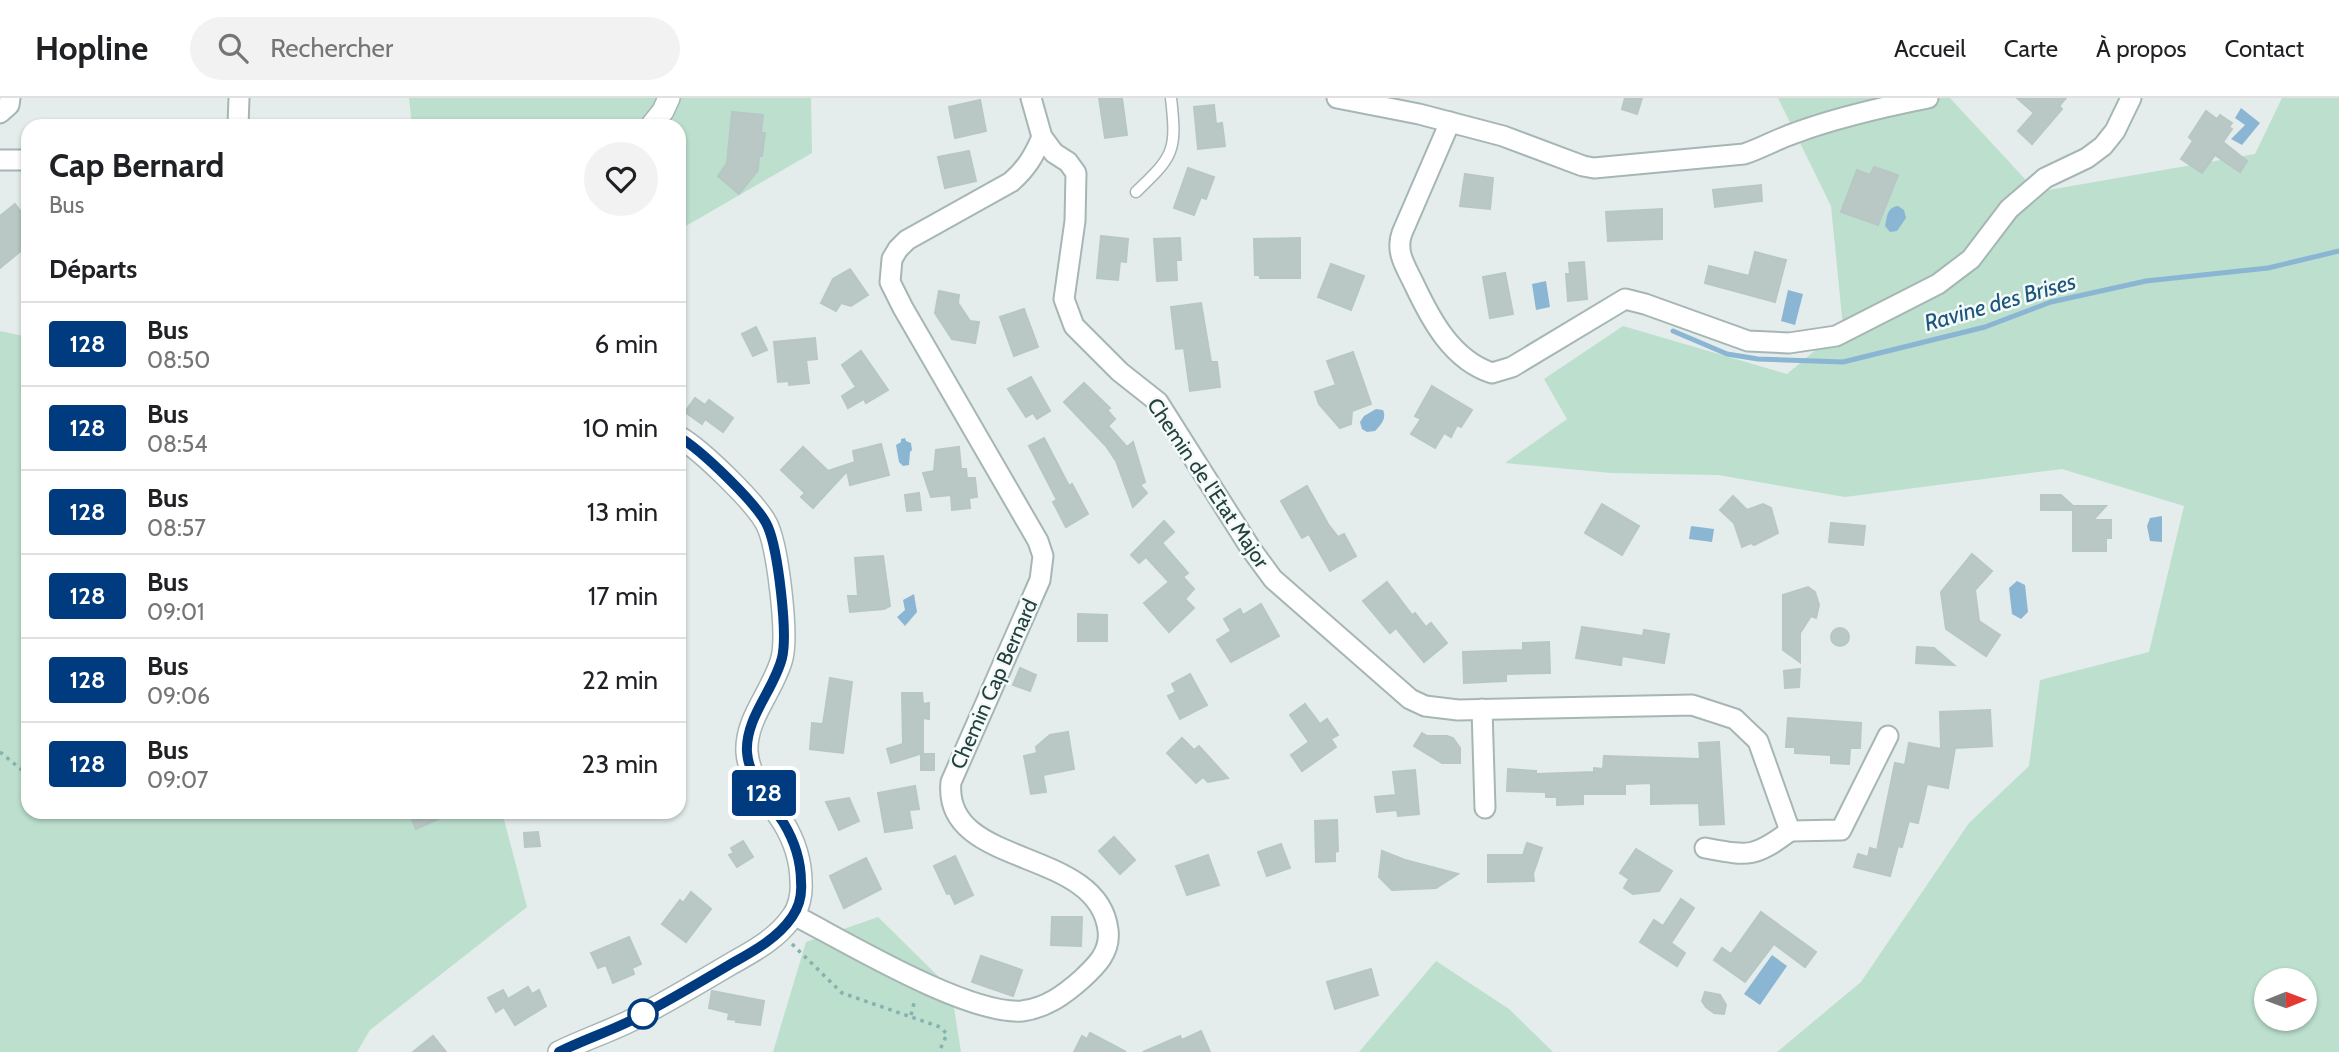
<!DOCTYPE html>
<html lang="fr">
<meta charset="utf-8">
<style>
:root{--surface:#fff;--page:#f2f2f2;--text:#202124;--muted:#757577;--line:#e0e0e0}
body{margin:0;font-family:Cabin,sans-serif;background:var(--page);color:var(--text);height:100vh;display:flex;flex-direction:column;font-size:26px;white-space:nowrap}
*{box-sizing:border-box;margin:0}
p{font-size:23px;color:var(--muted)}
.icon{flex:none;width:38px;height:38px;fill:none;stroke:currentColor;stroke-width:2;stroke-linecap:round;stroke-linejoin:round}
.map{position:relative;flex:1;overflow:hidden}
.panel{position:absolute;left:21px;top:21px;width:665px;height:700px;display:flex;flex-direction:column;background:var(--surface);border-radius:21px;box-shadow:0 2px 5px #0004}
.panel>*{flex:none}
.badge{padding:0 14px;border-radius:5px;font-size:24px;line-height:46px}
.needle{width:46px;rotate:89deg}
.buttons{position:absolute;left:2254px;top:870px;display:grid;gap:14px}
.buttons a{display:grid;place-items:center;width:63px;height:63px;border-radius:50%;background:var(--surface);box-shadow:0 2px 5px #0004;font-size:35px}
.map>.badge{position:absolute;translate:-50% -50%;box-shadow:0 0 0 4px #fff}
h2{padding:0 28px;font-size:26px;line-height:63px}
.round{display:grid;place-items:center;flex:none;width:74px;height:74px;border-radius:37px;background:var(--page)}
.headline{display:flex;align-items:center;justify-content:space-between;height:119px;padding:0 28px}
h1{font-size:33px;font-weight:700;line-height:52px}
ul{padding:0;list-style:none}
li{display:flex;align-items:center;gap:21px;height:84px;padding:0 28px;border-top:2px solid var(--line)}
li div{flex:1}
li b{display:block;font-size:26px}
li em{font-style:normal}
li .badge{min-width:77px;font-weight:700;text-align:center}
header{display:flex;align-items:center;gap:42px;box-sizing:border-box;height:98px;padding:0 35px;background:var(--surface);border-bottom:2px solid var(--line)}
header strong{font-size:33px}
nav{display:flex;gap:38px;margin-inline-start:auto;font-size:24px}
.search{width:490px;height:63px;background:var(--page);display:flex;align-items:center;gap:18px;box-sizing:border-box;padding:0 24px;border-radius:38px;color:var(--muted);font-size:26px}
.map>svg:first-child{display:block}
.green{fill:#bcdfce;fill-rule:evenodd}
.water{fill:#8bb6d3}
.lines{fill:none;stroke-linecap:round;stroke-linejoin:round}
.stream{stroke:#8bb6d3;stroke-width:5}
.building{fill:#b9c8c5;stroke:#b6c7c4;stroke-width:2}
.service-casing{stroke:#a6b6b5;stroke-width:13}
.minor-casing{stroke:#a6b6b5;stroke-width:23}
.tertiary-casing{stroke:#a6b6b5;stroke-width:24}
.path{stroke:#84b2af;stroke-width:3.5;stroke-dasharray:3.5 5;stroke-linecap:butt}
.service{stroke:#fff;stroke-width:10}
.minor{stroke:#fff;stroke-width:19}
.tertiary{stroke:#fff;stroke-width:21}
.line-casing{stroke:#fff;stroke-width:16}
.line{stroke:#003b80;stroke-width:10}
.stop-dot{fill:#fff;stroke:#003b80;stroke-width:3.5}
.labels{text-anchor:middle;stroke-width:5;stroke-linejoin:round;paint-order:stroke}
.street-label{font-size:21px;fill:#23403f;stroke:#f4faf8}
.water-label{font-size:23px;font-style:italic;fill:#1b547d;stroke:#f4faf8}
</style>
<header>
<strong>Hopline</strong>
<div class="search"><svg class="icon" aria-label="search" viewBox="0 0 24 24"><circle cx="10" cy="10" r="6"/><path d="M15 15l6 6"/></svg>Rechercher</div>
<nav><a>Accueil</a><a>Carte</a><a>À propos</a><a>Contact</a></nav>
</header>
<div class="map">
<svg width="2339" height="954" viewBox="0 0 2339 954">
<rect width="100%" height="100%" fill="#e4edec"/>
<g class="green">
<polygon points="409,0 811,0 812,55 679,132 679,28 412,28"/>
<path d="M1778,0h172l87,94 218,-38 27,-56h57v954h-562l84,-70 108,-159 60,-57 11,-86 109,-28 35,-146 -122,-37 -217,28 -127,-22 -107,-2 -106,-10 62,-44 -23,-40 79,-53 164,48 56,-47 -12,-121zM2266,882h39v38h-39z"/>
<polygon points="0,233 28,239 28,714 502,714 527,809 370,932 357,954 0,954"/>
<polygon points="878,819 951,891 961,954 773,954 806,844"/>
<polygon points="1436,863 1509,911 1553,954 1359,954"/>
</g>
<g class="water">
<polygon points="2241,10 2260,25 2242,47 2231,41 2245,27 2235,20"/>
<path d="M1898,108l6,4 2,8 -9,13 -7,1 -5,-6c2,-9 2,-19 13,-20z"/>
<polygon points="1546,183 1550,209 1536,212 1532,186"/>
<polygon points="1788,192 1803,196 1795,227 1781,223"/>
<path d="M1376,311l7,1c4,8 -2,15 -8,21l-8,1 -5,-3 -2,-7 4,-6z"/>
<polygon points="905,340 906,343 911,345 912,352 910,354 909,367 903,368 899,364 896,347 901,344 901,341"/>
<polygon points="2162,418 2162,444 2150,443 2147,428 2150,420"/>
<polygon points="1691,428 1714,431 1712,444 1689,441"/>
<polygon points="2017,483 2025,487 2028,514 2021,521 2012,516 2009,490"/>
<polygon points="914,496 917,514 905,528 897,519 905,512 903,502"/>
<polygon points="1772,857 1787,868 1760,907 1744,896"/>
</g>
<g class="lines">
<polyline class="stream" points="1673,233 1727,256 1758,261 1843,264 1985,229 2051,204 2146,183 2268,170 2339,153"/>
</g>
<g class="building">
<polygon points="1099,0 1122,0 1127,37 1105,40"/>
<polygon points="1625,0 1642,0 1637,16 1622,11"/>
<polygon points="2017,0 2066,0 2059,8 2062,11 2032,46 2018,33 2034,15"/>
<polygon points="980,2 986,33 955,40 949,9"/>
<polygon points="1214,7 1216,26 1222,25 1225,48 1198,51 1194,9"/>
<polygon points="2206,13 2217,21 2220,17 2232,25 2229,29 2232,31 2223,44 2247,63 2240,74 2215,57 2202,75 2181,61 2193,43 2189,39"/>
<polygon points="732,14 763,17 761,35 765,35 762,58 759,58 758,72 739,96 718,78 727,65"/>
<polygon points="969,53 976,83 945,90 938,59"/>
<polygon points="1874,69 1898,77 1878,127 1841,114 1857,72 1870,77"/>
<polygon points="1188,70 1214,79 1206,101 1201,99 1194,117 1174,110"/>
<polygon points="1465,76 1493,80 1490,111 1460,108"/>
<polygon points="1761,87 1762,103 1715,109 1713,92"/>
<polygon points="15,106 28,123 28,147 0,170 0,118"/>
<polygon points="1662,111 1662,141 1608,143 1606,114"/>
<polygon points="1101,138 1128,141 1126,164 1120,163 1118,182 1097,180"/>
<polygon points="1180,140 1181,162 1176,162 1177,182 1157,183 1154,141"/>
<polygon points="1300,140 1300,180 1260,180 1260,177 1255,177 1254,141"/>
<polygon points="1755,154 1786,162 1775,204 1705,185 1709,168 1749,178"/>
<polygon points="1584,164 1587,201 1568,203 1566,176 1570,176 1569,165"/>
<polygon points="1331,166 1364,178 1351,212 1318,199"/>
<polygon points="850,171 868,197 851,208 841,205 836,213 821,205 833,181"/>
<polygon points="1505,175 1513,216 1490,220 1483,179"/>
<polygon points="939,193 959,197 958,205 970,223 979,224 975,245 952,241 935,215"/>
<polygon points="1201,205 1211,264 1217,264 1220,289 1190,293 1184,250 1176,251 1171,209"/>
<polygon points="1024,211 1038,249 1014,258 1000,219"/>
<polygon points="756,229 767,252 753,258 742,236"/>
<polygon points="815,240 817,261 806,262 809,285 789,287 789,283 778,284 774,244"/>
<polygon points="861,253 888,292 866,305 864,301 848,310 842,298 856,289 842,267"/>
<polygon points="1353,254 1371,306 1352,313 1351,326 1340,330 1319,306 1315,294 1336,287 1327,263"/>
<polygon points="1031,279 1050,313 1037,321 1033,315 1026,319 1008,291"/>
<polygon points="1084,285 1110,310 1107,312 1115,321 1108,328 1127,349 1133,344 1145,384 1140,387 1147,395 1133,409 1116,363 1106,348 1064,304"/>
<polygon points="1432,288 1472,312 1461,329 1457,327 1451,339 1444,335 1435,350 1411,336 1421,321 1415,318"/>
<polygon points="695,300 705,307 709,302 733,320 723,334 705,321 702,326 685,314"/>
<polygon points="1044,340 1069,388 1072,386 1088,416 1066,429 1053,404 1057,402 1029,348"/>
<polygon points="881,346 889,377 850,387 847,373 813,410 801,399 805,395 781,372 803,349 828,373 855,364 853,353"/>
<polygon points="959,349 961,371 966,371 967,380 975,380 977,399 969,400 970,410 952,412 951,397 931,399 923,375 934,373 936,352"/>
<polygon points="1307,388 1328,426 1338,439 1344,436 1356,458 1330,473 1309,436 1302,440 1281,403"/>
<polygon points="919,395 921,412 907,413 905,397"/>
<polygon points="2041,397 2061,397 2073,408 2106,408 2093,422 2111,422 2111,440 2106,440 2106,453 2073,453 2073,412 2041,412"/>
<polygon points="1733,398 1747,412 1763,406 1771,410 1778,435 1754,447 1751,445 1742,449 1734,425 1720,412"/>
<polygon points="1602,406 1639,428 1622,457 1585,435"/>
<polygon points="1164,423 1174,434 1162,445 1188,475 1183,479 1194,491 1185,501 1194,510 1169,534 1144,505 1169,484 1146,459 1139,465 1131,457"/>
<polygon points="1831,425 1865,428 1863,447 1829,444"/>
<polygon points="1972,456 1992,473 1975,492 1979,523 2000,537 1986,558 1946,531 1941,494"/>
<polygon points="883,458 890,508 884,511 850,514 848,498 858,498 855,460"/>
<polygon points="1387,484 1412,517 1415,515 1426,529 1431,525 1447,545 1424,564 1396,530 1390,535 1363,503"/>
<polygon points="1808,489 1815,494 1819,507 1816,520 1811,518 1800,535 1800,564 1783,552 1783,497"/>
<polygon points="1261,506 1279,538 1231,564 1217,542 1231,533 1224,521 1240,511 1243,517"/>
<polygon points="1078,516 1107,517 1107,543 1078,543"/>
<polygon points="1582,529 1643,538 1644,532 1669,536 1664,565 1622,558 1621,567 1576,560"/>
<circle cx="1840" cy="539" r="9"/>
<polygon points="1549,544 1550,575 1506,576 1506,583 1464,585 1463,554 1523,552 1523,545"/>
<polygon points="1917,549 1934,550 1954,567 1916,565"/>
<polygon points="1020,570 1036,577 1030,593 1013,587"/>
<polygon points="1800,571 1799,589 1785,590 1784,573"/>
<polygon points="1190,576 1207,607 1180,621 1168,598 1176,594 1172,586"/>
<polygon points="830,580 852,584 843,655 810,651 812,625 823,626"/>
<polygon points="902,595 922,595 923,606 929,605 929,621 923,620 923,655 891,665 887,651 903,646"/>
<polygon points="1305,606 1320,626 1327,621 1338,637 1331,641 1336,649 1302,673 1291,657 1309,644 1290,617"/>
<polygon points="1990,612 1992,648 1955,650 1948,690 1927,686 1918,725 1909,723 1902,749 1898,748 1890,778 1854,769 1858,756 1868,759 1870,750 1877,752 1895,665 1905,667 1909,645 1941,651 1940,614"/>
<polygon points="1788,620 1861,625 1860,650 1850,650 1849,666 1831,665 1831,657 1795,655 1795,649 1786,649"/>
<polygon points="1068,634 1074,671 1043,677 1046,694 1031,696 1024,658 1037,655 1036,649 1050,637"/>
<polygon points="1422,635 1427,638 1447,638 1453,640 1460,650 1460,665 1442,665 1414,648"/>
<polygon points="1182,640 1194,652 1199,648 1228,680 1208,684 1203,679 1196,685 1167,655"/>
<polygon points="1719,644 1724,726 1700,727 1699,705 1651,706 1651,685 1625,686 1625,696 1583,696 1583,706 1557,707 1557,699 1546,699 1546,694 1507,693 1508,671 1536,673 1536,676 1594,674 1594,670 1603,671 1604,658 1700,661 1699,645"/>
<rect x="921" y="656" width="13" height="16"/>
<polygon points="1415,672 1419,716 1398,718 1397,712 1377,714 1375,699 1396,697 1393,674"/>
<polygon points="915,688 919,711 909,712 912,730 885,734 878,695"/>
<polygon points="849,700 859,723 839,732 826,704"/>
<polygon points="409,714 454,714 416,731"/>
<polygon points="1337,722 1338,753 1335,754 1335,763 1316,764 1315,723"/>
<polygon points="538,734 540,748 525,749 524,735"/>
<polygon points="1114,739 1135,762 1120,776 1099,753"/>
<polygon points="743,743 753,759 737,769 729,757 734,755 731,750"/>
<polygon points="1527,745 1542,750 1533,776 1534,783 1488,784 1488,757 1523,757"/>
<polygon points="1281,746 1290,770 1267,778 1258,754"/>
<polygon points="1636,751 1672,773 1659,793 1633,796 1624,790 1629,781 1620,775"/>
<polygon points="1382,753 1405,762 1458,776 1436,790 1392,792 1379,779"/>
<polygon points="1208,757 1219,787 1187,797 1176,768"/>
<polygon points="955,758 973,797 955,806 950,795 947,796 934,768"/>
<polygon points="866,760 881,791 844,810 830,778"/>
<polygon points="691,794 711,811 686,844 662,826 680,802 683,805"/>
<polygon points="1681,801 1694,810 1671,845 1685,855 1677,868 1640,844 1654,822 1663,828"/>
<polygon points="1761,814 1816,854 1805,869 1774,846 1745,884 1714,862 1722,850 1731,856"/>
<polygon points="1052,819 1082,819 1081,848 1051,847"/>
<polygon points="629,839 641,866 632,870 634,876 613,885 606,867 598,870 591,855"/>
<polygon points="981,858 1022,872 1013,898 972,884"/>
<polygon points="1371,871 1378,897 1335,911 1327,884"/>
<polygon points="528,889 532,896 539,892 546,908 515,927 504,909 496,914 488,900 503,892 508,901"/>
<polygon points="712,893 764,903 760,927 736,924 737,922 728,921 729,915 709,910"/>
<polygon points="1705,894 1720,897 1726,907 1724,916 1714,915 1706,909 1702,903"/>
<polygon points="1201,933 1210,954 1143,954 1180,938 1182,942"/>
<polygon points="1090,935 1126,954 1074,954 1082,938 1087,941"/>
<polygon points="433,938 446,954 413,954"/>
</g>
<g class="lines">
<defs>
<path id="service" d="M1136,94c38,-36 41,-41 35,-94"/>
<g id="minor">
<polyline points="1031,0 1042,39 1054,55 1068,64 1076,75 1075,123 1064,201 1074,228 1120,274 1158,304 1251,451 1273,481 1410,601 1425,608 1458,612 1692,607 1735,621 1758,643 1790,733 1841,732 1888,638"/>
<path d="M1337,0l82,16 84,22 80,30 11,2 150,-14c18,-6 33,-15 51,-21 43,-16 88,-26 133,-35"/>
<polyline points="0,15 9,7 10,0"/>
<path d="M1450,24l-48,111c-7,19 4,34 12,51 17,36 38,76 78,89l20,-6 113,-68 20,5 103,37 41,2 47,-7 102,-52 33,-25 38,-50 36,-31 42,-20 16,-12 12,-15 16,-33"/>
<polyline points="238,28 239,0"/>
<polyline points="0,62 28,62"/>
<polyline points="1482,611 1485,710"/>
<path d="M1705,750c44,8 49,10 85,-17"/>
<path d="M794,817c52,27 173,100 228,96 24,-3 42,-16 60,-32 14,-13 29,-27 26,-49 -10,-84 -166,-61 -157,-148l89,-202 3,-24 -5,-15 -135,-233 -13,-26 2,-23 6,-10 9,-9 104,-58c15,-13 23,-26 31,-45"/>
</g>
<g id="tertiary">
<polyline points="651,28 663,13 669,0"/>
<path d="M559,954c24,-12 49,-20 73,-32 33,-17 65,-36 97,-55 23,-13 48,-26 63,-48 7,-9 10,-23 9,-35 0,-21 -7,-42 -18,-60 -14,-22 -34,-43 -36,-70 -2,-34 27,-62 35,-94 6,-25 -4,-107 -14,-131 -9,-22 -68,-78 -89,-90"/>
</g>
</defs>
<use href="#service" class="service-casing"/>
<use href="#minor" class="minor-casing"/>
<use href="#tertiary" class="tertiary-casing"/>
<g class="path">
<polyline points="0,654 28,677"/>
<polyline points="792,846 842,895 940,929 947,936 939,954"/>
<polyline points="911,917 915,901"/>
</g>
<use href="#service" class="service"/>
<use href="#minor" class="minor"/>
<use href="#tertiary" class="tertiary"/>
</g>
<g class="lines">
<defs>
<path id="line" d="M559,954c24,-12 49,-20 73,-32 33,-17 65,-36 97,-55 23,-13 48,-26 63,-48 7,-10 10,-23 9,-35 0,-21 -7,-42 -18,-60 -14,-22 -34,-43 -36,-70 -2,-34 27,-62 35,-94 6,-25 -4,-107 -14,-131 -9,-22 -68,-78 -89,-90"/>
</defs>
<use href="#line" class="line-casing"/>
<use href="#line" class="line"/>
</g>
<circle class="stop-dot" cx="643" cy="916" r="14"/>
<g class="labels">
<g class="street-label">
<text transform="translate(1208 385) rotate(56)" y="7">Chemin de l'Etat Major</text>
<text transform="translate(994 586) rotate(-66)" y="7">Chemin Cap Bernard</text>
</g>
<g class="water-label">
<text transform="translate(2000 204) rotate(-16)" y="8">Ravine des Brises</text>
</g>
</g>
</svg>
<div class="buttons">
<a><svg class="needle" viewBox="-14 -14 28 28"><path d="M0-13l5 13h-10z" fill="#e53935"/><path d="M0 13l5-13h-10z" fill="#757577"/></svg></a>
</div>
<b class="badge" style="left:764px;top:695px;background:#003b80;color:#fff">128</b>
<section class="panel">
<div class="headline"><div><h1>Cap Bernard</h1><p>Bus</p></div><a class="round"><svg class="icon" aria-label="heart" viewBox="0 0 24 24"><path d="M12 20l-8-8c-3-5 5-10 8-4 3-6 11-1 8 4z"/></svg></a></div>
<h2>Départs</h2>
<ul>
<li><span class="badge" style="background:#003b80;color:#fff">128</span><div><b>Bus</b><p>08:50</p></div><em>6 min</em></li>
<li><span class="badge" style="background:#003b80;color:#fff">128</span><div><b>Bus</b><p>08:54</p></div><em>10 min</em></li>
<li><span class="badge" style="background:#003b80;color:#fff">128</span><div><b>Bus</b><p>08:57</p></div><em>13 min</em></li>
<li><span class="badge" style="background:#003b80;color:#fff">128</span><div><b>Bus</b><p>09:01</p></div><em>17 min</em></li>
<li><span class="badge" style="background:#003b80;color:#fff">128</span><div><b>Bus</b><p>09:06</p></div><em>22 min</em></li>
<li><span class="badge" style="background:#003b80;color:#fff">128</span><div><b>Bus</b><p>09:07</p></div><em>23 min</em></li>
</ul>
</section>
</div>
